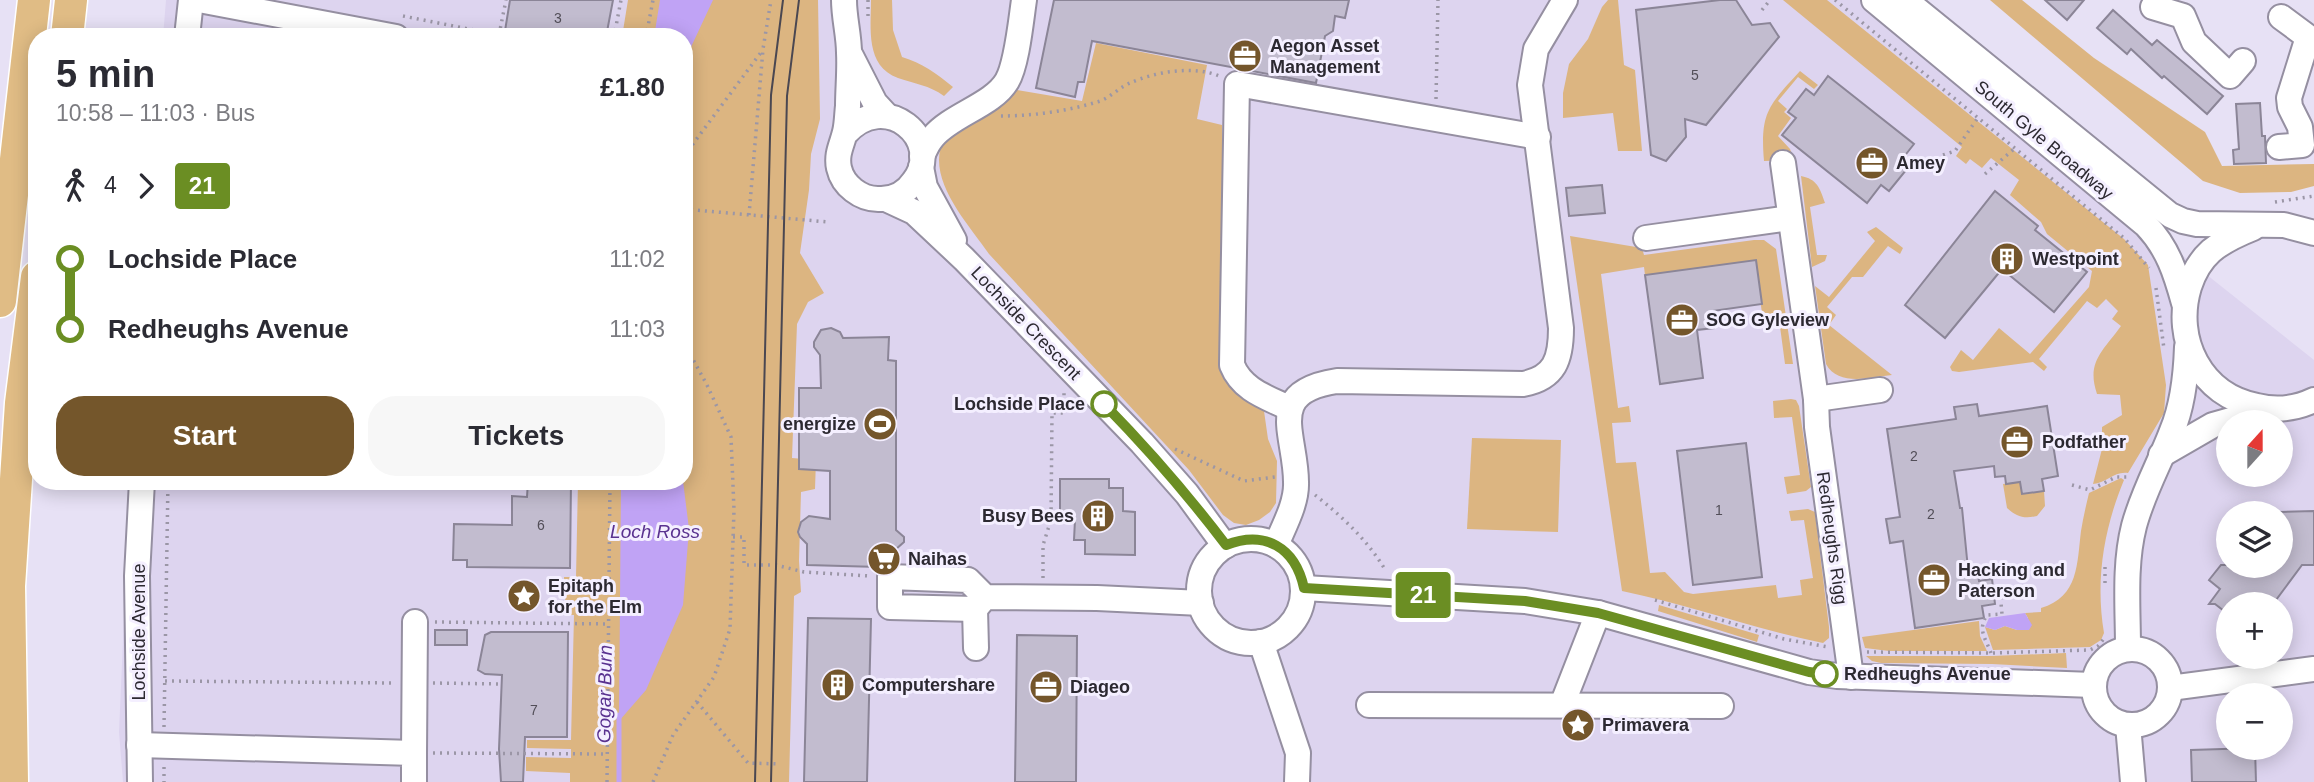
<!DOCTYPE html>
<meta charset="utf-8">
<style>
:root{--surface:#fff;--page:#f7f7f7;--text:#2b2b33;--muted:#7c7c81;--accent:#74562b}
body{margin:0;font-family:Arial,sans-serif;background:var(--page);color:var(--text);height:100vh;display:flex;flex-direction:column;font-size:26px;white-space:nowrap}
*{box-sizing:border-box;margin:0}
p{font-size:23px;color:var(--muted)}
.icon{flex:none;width:38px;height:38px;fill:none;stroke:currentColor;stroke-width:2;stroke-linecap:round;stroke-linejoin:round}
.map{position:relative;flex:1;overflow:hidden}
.side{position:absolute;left:28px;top:28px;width:665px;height:462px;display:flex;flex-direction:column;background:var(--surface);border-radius:28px;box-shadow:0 4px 18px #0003}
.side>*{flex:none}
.badge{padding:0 14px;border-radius:5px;font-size:24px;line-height:46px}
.needle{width:46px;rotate:21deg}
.controls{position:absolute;left:2216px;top:410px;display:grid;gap:14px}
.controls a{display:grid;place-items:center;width:77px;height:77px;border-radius:50%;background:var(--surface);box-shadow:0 4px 18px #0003;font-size:35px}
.map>.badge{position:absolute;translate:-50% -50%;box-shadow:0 0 0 4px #fff}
.legs{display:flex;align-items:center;gap:10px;height:77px;padding:0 28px;font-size:23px}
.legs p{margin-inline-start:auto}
.head{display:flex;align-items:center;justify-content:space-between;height:119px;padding:0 28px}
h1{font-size:38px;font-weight:600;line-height:52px}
.primary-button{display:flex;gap:14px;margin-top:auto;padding:14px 28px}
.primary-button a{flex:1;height:80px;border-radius:28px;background:var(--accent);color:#fff;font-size:28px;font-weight:600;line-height:80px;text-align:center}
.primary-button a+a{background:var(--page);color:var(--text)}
ul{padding:0 28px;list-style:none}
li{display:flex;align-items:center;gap:24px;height:70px;font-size:26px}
li i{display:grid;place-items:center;width:10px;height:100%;margin:0 9px;background:currentColor}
li i::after{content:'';width:18px;height:18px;margin:-9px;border:5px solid;border-radius:50%;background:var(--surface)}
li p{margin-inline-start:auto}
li:first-child i{background:linear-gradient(#0000 50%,currentColor 0)}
li:last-child i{background:linear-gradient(currentColor 50%,#0000 0)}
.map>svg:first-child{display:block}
.built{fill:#ddd4ef;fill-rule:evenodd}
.green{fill:#dcb581}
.water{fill:#c0a3f5}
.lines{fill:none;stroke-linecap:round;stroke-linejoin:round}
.stream{stroke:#c0a3f5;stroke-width:5}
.building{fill:#c2bccf;stroke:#8b8597;stroke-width:2}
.minor-casing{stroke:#958fa1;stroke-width:28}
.major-casing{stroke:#fff;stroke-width:35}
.path{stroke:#9b96a6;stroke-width:3.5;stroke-dasharray:2 5;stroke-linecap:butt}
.minor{stroke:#fff;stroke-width:24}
.major{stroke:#e0bc85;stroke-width:32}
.tram{stroke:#4a4751;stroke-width:2}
.line-1-casing{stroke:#fff;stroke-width:16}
.line-1{stroke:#6b8e23;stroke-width:10}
.stop-1-dot{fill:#fff;stroke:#6b8e23;stroke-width:3.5}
.labels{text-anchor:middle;stroke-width:6;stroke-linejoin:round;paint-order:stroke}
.number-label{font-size:14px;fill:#524e58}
.poi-label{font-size:18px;font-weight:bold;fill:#2c2931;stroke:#f4efff;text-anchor:start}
.street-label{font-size:18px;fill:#2c2931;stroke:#f4efff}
.stop-label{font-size:18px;font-weight:bold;fill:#2c2931;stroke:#f4efff;text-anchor:end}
.water-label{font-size:19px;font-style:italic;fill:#5a3290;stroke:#f4efff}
</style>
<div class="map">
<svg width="2314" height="782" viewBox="0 0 2314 782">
<rect width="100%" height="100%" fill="#e7e1f5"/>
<path class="built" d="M166,0h1695l453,360v422h-2191l-4,-50 11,-251h554v-444h-521zM2228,422h52v52h-52zM2228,513h52v52h-52zM2228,604h52v52h-52zM2228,695h52v52h-52z"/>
<g class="green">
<polygon points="628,0 818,0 820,119 811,154 809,190 800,253 824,293 808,302 797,324 792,458 816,460 815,489 801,492 799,561 801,592 794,596 789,782 570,782 570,773 526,771 526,757 571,758 571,749 527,748 527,740 571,740 574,615 566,615 564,577 576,577 578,481 684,481 684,37 622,37"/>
<path d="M871,0h21l1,30 9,27c20,6 34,16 51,30l-9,9c-15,-11 -29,-12 -46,-18 -33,-12 -27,-50 -27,-78z"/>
<polygon points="1608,0 1618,0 1624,65 1635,70 1642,151 1618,151 1613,113 1563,118 1563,93 1569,64 1588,39 1602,7"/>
<path d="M1783,0h44l297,239 24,26 18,120 -2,28 -36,60c-14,-2 -21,10 -35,11l9,-35v-22l20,-12 -2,-20 -23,-1c-11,-32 6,-43 24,-68l-9,-7 6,-8 -12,-12 -9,9 -10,-7 -48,58 8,8 -3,4 -11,-9 -74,10 -7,-1 -2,-4 11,-17 12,10 26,-32 31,26 59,-67 3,-16 -45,-37 -6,-12 -31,-27 9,-15 -28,-22 -9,10 -12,-9 -4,5 -10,-8 6,-9z"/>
<polygon points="1990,0 2022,0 2094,58 2205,132 2222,166 2314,164 2314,186 2291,192 2240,193 2203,181"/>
<path d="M1096,43l111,22 -10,54 25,6 1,238 41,48 4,28 9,22 -1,42 -6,9 -11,8 -13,5 -12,-2 -11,-8 -34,-45 -200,-216c-18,-26 -50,-61 -50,-94 0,-7 2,-15 4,-22l52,-31 22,-17 65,11z"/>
<path d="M1800,71l18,14 -4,4 -16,-12 -20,24 9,8 -3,3 7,6 -13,18 12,13 4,11 -30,1c-4,-48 4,-55 36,-90z"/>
<path d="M1801,176c16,3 19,12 24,27l-15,4 7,48h10l-2,6 -13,6z"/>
<path d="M1876,227l27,21 -3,6 -12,-8 -25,31h-11l-25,30 9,8 -7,10 63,50c-21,2 -54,12 -66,-11l-11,-78 14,11 46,-56 -8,-9z"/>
<path d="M1570,236l72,12 2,7 110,-15h10l12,9 17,115h-8l-6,-45 -16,2 -8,-61 -110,15 -1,-8 -43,7 17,134 11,-2 2,16 -19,1 4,40 20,-1 14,111 15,-1 19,20 9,2 83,-9 2,13 24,-3 -2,-15 13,-2 -9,-58 -13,1 -2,-10 19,-2 7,3 14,115v11l-6,5c-68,-14 -133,-38 -201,-52z"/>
<polygon points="1791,399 1796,400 1799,406 1811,487 1806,491 1787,494 1784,477 1800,475 1792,417 1774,418 1773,401"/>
<polygon points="1472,438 1561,440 1558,532 1467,529"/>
<path d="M2121,478l3,2c-20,48 -29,100 -20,153l-3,7 -11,7 -97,3 -8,-23 10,3 10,-4 12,4 11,-12 -3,-5 16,-1v-4c38,-11 36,-45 40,-77 2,-13 5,-25 8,-38z"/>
<path d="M2020,482l2,12 22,-3 1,15 -8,10c-13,3 -20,1 -30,-8l-4,-24z"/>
<polygon points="1659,605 1759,635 1757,642 1658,611"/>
<polygon points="1979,621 1980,636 1987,651 1889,651 1865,648 1862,637"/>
<polygon points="2066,653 2067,668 1992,664 1881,663 1872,661 1866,656 1992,656"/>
</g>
<g class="water">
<polygon points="660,0 713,0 684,62 684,37 654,37"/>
<polygon points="621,481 683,481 689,529 683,605 646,690 619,721"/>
<polygon points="2025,613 2032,625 2029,630 2017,630 2005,626 1995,630 1985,627 1989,618"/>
</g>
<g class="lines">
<polyline class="stream" points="619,782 619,715"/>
</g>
<g class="building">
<polygon points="510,0 613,0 606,37 504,37"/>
<polygon points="1054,0 1349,0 1345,18 1335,16 1333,31 1325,36 1316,83 1092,41 1084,82 1078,82 1075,97 1036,88"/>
<polygon points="1720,0 1736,0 1752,25 1770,23 1779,37 1706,125 1685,119 1686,137 1666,161 1651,155 1636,10"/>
<polygon points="2045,0 2084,0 2067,20"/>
<polygon points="2113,10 2152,45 2157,40 2223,96 2207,114 2164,76 2162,78 2131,49 2127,54 2097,28"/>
<polygon points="1828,76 1914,144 1899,163 1907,169 1889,191 1881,185 1867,203 1782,135 1796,118 1788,112 1806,89 1814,95"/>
<polygon points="2260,103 2262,136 2265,136 2266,163 2234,164 2233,150 2239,149 2236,104"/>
<polygon points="1602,185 1605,213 1569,216 1566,188"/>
<polygon points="1995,191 2038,226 2035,230 2087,272 2054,312 2002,269 1945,338 1905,305"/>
<polygon points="1756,260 1762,304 1712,311 1714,328 1697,330 1703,378 1660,384 1645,275"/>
<polygon points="831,328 840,332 843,338 889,337 888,360 896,361 896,530 904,537 904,542 895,550 895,562 884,564 879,567 807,565 807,544 800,537 798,532 801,522 809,516 830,519 830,471 799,469 799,388 821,388 820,355 814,347 814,342 821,330"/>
<polygon points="1977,404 1979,416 2047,406 2058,476 2042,479 2044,491 2022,494 2020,482 2006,484 2005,476 1995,477 1994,466 1954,471 1960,508 1962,508 1968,569 1977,568 1979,581 1992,579 1995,604 1982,606 1984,618 1915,628 1903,541 1890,543 1886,519 1900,517 1887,429 1956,419 1954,407"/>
<polygon points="1746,443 1762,577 1693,585 1677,451"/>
<polygon points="1060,479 1109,479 1109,488 1123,488 1123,511 1135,512 1135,555 1085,554 1085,540 1074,540 1075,520 1060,520"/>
<polygon points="528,481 571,481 570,568 467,567 467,560 453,560 454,524 512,525 512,496 527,497"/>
<polygon points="2314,511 2314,565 2302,565 2273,604 2228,604 2228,614 2215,604 2209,604 2220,589 2209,580 2221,565 2280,565 2280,512"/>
<polygon points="808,618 871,619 867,782 804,782"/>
<rect x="435" y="630" width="32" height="15"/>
<polygon points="491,632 568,632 567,737 525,737 523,782 501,782 499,749 502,675 485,674 478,670 485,635"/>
<polygon points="1017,635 1077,636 1076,782 1015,782"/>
<polygon points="2255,748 2256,782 2192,782 2191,750"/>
</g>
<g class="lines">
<defs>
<g id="minor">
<polyline points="199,0 396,37"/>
<path d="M844,0c0,18 5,35 5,53 1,17 -1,36 -1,53 -1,8 -1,18 -3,26 -3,13 -9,22 -6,36 4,18 22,31 39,31 15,1 28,-6 36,-18 31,-41 -29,-93 -69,-47"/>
<path d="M1874,0l272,225c22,23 30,49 38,78"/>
<polyline points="1905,0 2170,215 2183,221 2197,224 2284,225 2314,233"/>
<polyline points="2153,7 2183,16 2194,42 2230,76 2243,61"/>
<polyline points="187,37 191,0"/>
<polyline points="851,56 875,103 887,116"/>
<polyline points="2279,147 2302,145 2300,127 2290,107 2289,98 2308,37 2281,17"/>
<path d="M922,156c3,-6 6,-14 11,-19 18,-22 60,-32 74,-56 10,-17 14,-61 17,-81"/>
<polyline points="1783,163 1816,399 1817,427 1851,677"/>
<polyline points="921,167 925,187 954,240"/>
<polyline points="886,199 914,212 964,259 1142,443 1187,494 1225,546"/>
<path d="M2253,228c-15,6 -29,12 -42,23 -10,9 -18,23 -22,36 -16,53 12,108 68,119 20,5 38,3 57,-6"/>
<polyline points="1646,238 1790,218"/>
<polyline points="1816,399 1880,390"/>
<path d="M1289,408c-23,-11 -47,-18 -57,-43l5,-281 301,53"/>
<polyline points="2161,455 2213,425 2266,410"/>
<circle cx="1251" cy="591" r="52"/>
<path d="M1276,545c8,-19 21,-42 20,-63 0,-48 -32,-90 41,-101l186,3c32,-6 38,-25 38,-56l-31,-243 6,-36 29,-49"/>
<polyline points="1304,588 1525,601 1598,613 1809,672 1837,676 2093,685"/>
<polyline points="985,597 968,580 890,577 890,607 975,609 985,597 1097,598 1201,603"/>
<polyline points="975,609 976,648"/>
<polyline points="1261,642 1298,753 1297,782"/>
<path d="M2128,648c0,-40 -4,-83 6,-122 9,-34 26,-63 38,-95 11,-26 14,-55 15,-84"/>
<circle cx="2132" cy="687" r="38"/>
<polyline points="2170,688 2314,669"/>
<polyline points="1369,705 1721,706"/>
<polyline points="1562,705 1598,613"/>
<polyline points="2128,725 2133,782"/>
<polyline points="139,745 414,753 414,782"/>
<polyline points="414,753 415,622"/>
<polyline points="140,782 137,576 142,481"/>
</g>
<g id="major">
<polyline points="67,37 71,0"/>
<polyline points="0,301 34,0"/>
<polyline points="12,782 9,586 21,403 37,277"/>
</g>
</defs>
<use href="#minor" class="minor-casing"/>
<use href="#major" class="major-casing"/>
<g class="path">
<polyline points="868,0 868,16"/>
<polyline points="1835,0 2125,239 2149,268"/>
<polyline points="1762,10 1770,0"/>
<polyline points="403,16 499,35 499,37"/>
<polyline points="499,35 506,0"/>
<polyline points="614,37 621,0"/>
<polyline points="646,37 653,0"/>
<polyline points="1436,99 1438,0"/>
<path d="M1001,116c32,0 66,-5 96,-14 12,-3 21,-14 33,-19 24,-11 64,-18 89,-7"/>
<polyline points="1943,155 1955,151 1977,119"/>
<polyline points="684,156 762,51"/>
<polyline points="1985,174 2014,149"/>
<polyline points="2275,202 2314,196"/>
<polyline points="684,209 828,222"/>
<polyline points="749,215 763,49 771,0"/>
<polyline points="2156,288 2164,349"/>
<polyline points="1175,449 1244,481 1275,477"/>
<polyline points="2072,485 2090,490 2116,477 2129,477"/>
<path d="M1315,495c28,22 53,46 71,76"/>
<polyline points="733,537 744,537 744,565 776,565 804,572 870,576"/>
<polyline points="1043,578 1043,545 1051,520 1052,413 1064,413 1064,392"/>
<polyline points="2105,583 2105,563"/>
<polyline points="1655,600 1784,639 1828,647"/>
<polyline points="435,622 609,624"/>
<polyline points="1867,652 1991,653 2090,650 2098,646 2106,636"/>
<path d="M1991,653c-5,-14 -14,-23 -4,-38l15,-1 -2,-22"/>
<polyline points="165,681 394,683"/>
<polyline points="433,683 502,684"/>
<polyline points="697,702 748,763 780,764"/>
<polyline points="2282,721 2283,695"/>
<polyline points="164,727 168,481"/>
<polyline points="433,753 607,754"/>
<polyline points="164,767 164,782"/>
<polyline points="607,782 610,481"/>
<polyline points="653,782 673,735 714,677 730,629 734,510 731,437 707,385 684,343"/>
</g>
<use href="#minor" class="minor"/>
<use href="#major" class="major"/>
<g class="tram">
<polyline points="755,782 771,95 783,0"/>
<polyline points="771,782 787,96 799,0"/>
</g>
</g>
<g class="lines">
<defs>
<path id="line-1" d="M1104,404c44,45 84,91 122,141 39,-15 69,2 78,43l221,13 73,12 211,59 16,2"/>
</defs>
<use href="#line-1" class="line-1-casing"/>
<use href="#line-1" class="line-1"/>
</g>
<defs>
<symbol id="office-disc" viewBox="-11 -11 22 22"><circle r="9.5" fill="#74562b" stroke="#f4efff"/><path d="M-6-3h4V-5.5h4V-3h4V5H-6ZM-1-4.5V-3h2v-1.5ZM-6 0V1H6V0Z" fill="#fff"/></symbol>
<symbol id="building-disc" viewBox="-11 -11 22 22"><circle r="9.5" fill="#74562b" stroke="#f4efff"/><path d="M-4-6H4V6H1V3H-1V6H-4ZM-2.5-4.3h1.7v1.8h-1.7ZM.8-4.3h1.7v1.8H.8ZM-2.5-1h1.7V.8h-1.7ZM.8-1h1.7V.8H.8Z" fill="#fff"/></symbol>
<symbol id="stadium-disc" viewBox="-11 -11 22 22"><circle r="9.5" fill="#74562b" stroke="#f4efff"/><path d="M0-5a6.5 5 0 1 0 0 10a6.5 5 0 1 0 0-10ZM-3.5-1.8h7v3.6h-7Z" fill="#fff"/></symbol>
<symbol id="supermarket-disc" viewBox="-11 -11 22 22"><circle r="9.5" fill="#74562b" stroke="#f4efff"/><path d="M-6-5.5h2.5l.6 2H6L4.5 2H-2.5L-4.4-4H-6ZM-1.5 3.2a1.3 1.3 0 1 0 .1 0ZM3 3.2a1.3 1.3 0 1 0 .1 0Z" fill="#fff"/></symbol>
<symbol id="sight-disc" viewBox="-11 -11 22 22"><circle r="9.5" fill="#74562b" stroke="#f4efff"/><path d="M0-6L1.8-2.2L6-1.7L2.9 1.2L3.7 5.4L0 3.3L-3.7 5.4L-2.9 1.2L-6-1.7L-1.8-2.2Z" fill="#fff"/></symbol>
</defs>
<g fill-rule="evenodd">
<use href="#office-disc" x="1226" y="37" width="38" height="38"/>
<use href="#office-disc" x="1853" y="144" width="38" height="38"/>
<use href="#building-disc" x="1988" y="240" width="38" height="38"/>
<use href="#office-disc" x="1663" y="301" width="38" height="38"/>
<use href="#stadium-disc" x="861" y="405" width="38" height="38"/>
<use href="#office-disc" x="1998" y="423" width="38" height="38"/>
<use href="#building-disc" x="1079" y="497" width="38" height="38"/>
<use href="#supermarket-disc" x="865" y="540" width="38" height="38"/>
<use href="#office-disc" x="1915" y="561" width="38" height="38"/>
<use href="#sight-disc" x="505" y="577" width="38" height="38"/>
<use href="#building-disc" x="819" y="666" width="38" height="38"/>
<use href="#office-disc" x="1027" y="668" width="38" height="38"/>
<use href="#sight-disc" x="1559" y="706" width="38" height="38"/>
</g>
<g class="stop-1-dot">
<circle cx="1104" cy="404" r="12"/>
<circle cx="1825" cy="674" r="12"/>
</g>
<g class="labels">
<g class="number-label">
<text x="558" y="23">3</text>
<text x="1695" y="80">5</text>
<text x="1914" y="461">2</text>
<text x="1719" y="515">1</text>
<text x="1931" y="519">2</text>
<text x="541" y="530">6</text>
<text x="534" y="715">7</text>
</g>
<g class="poi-label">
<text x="1270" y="52">Aegon Asset<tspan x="1270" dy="21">Management</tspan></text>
<text x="1896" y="169">Amey</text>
<text x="2032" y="265">Westpoint</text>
<text x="1706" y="326">SOG Gyleview</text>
<text x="856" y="430" text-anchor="end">energize</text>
<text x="2042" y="448">Podfather</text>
<text x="1074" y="522" text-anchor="end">Busy Bees</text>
<text x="908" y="565">Naihas</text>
<text x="1958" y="576">Hacking and<tspan x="1958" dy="21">Paterson</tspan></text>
<text x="548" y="592">Epitaph<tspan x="548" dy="21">for the Elm</tspan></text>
<text x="862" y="691">Computershare</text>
<text x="1070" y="693">Diageo</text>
<text x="1602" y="731">Primavera</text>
</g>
<g class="street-label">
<text transform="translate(2044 140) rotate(40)" y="6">South Gyle Broadway</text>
<text transform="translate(1026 323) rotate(46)" y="6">Lochside Crescent</text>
<text transform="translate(1832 538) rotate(82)" y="6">Redheughs Rigg</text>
<text transform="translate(139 632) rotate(-90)" y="6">Lochside Avenue</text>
</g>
<g class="stop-label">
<text x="1085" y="410">Lochside Place</text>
<text x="1844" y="680" text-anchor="start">Redheughs Avenue</text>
</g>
<g class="water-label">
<text x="655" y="538">Loch Ross</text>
<text transform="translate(604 694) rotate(-89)" y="7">Gogar Burn</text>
</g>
</g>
</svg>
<div class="controls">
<a><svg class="needle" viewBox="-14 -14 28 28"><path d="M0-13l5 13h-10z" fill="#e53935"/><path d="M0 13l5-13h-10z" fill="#7c7c81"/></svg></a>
<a><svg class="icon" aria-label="layers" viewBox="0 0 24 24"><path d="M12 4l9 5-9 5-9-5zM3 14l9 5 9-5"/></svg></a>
<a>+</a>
<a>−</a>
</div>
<b class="badge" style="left:1423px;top:595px;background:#6b8e23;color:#fff">21</b>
<section class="side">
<div class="head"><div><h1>5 min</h1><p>10:58 – 11:03 · Bus</p></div><b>£1.80</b></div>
<div class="legs"><svg class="icon" aria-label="walk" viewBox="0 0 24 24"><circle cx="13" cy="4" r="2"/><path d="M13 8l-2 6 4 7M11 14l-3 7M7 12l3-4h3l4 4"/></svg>4<svg class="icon" aria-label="forward" viewBox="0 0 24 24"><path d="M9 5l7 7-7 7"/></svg><b class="badge" style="background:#6b8e23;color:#fff">21</b></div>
<ul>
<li><i style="color:#6b8e23"></i><b>Lochside Place</b><p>11:02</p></li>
<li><i style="color:#6b8e23"></i><b>Redheughs Avenue</b><p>11:03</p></li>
</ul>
<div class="primary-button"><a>Start</a><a>Tickets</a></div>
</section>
</div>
